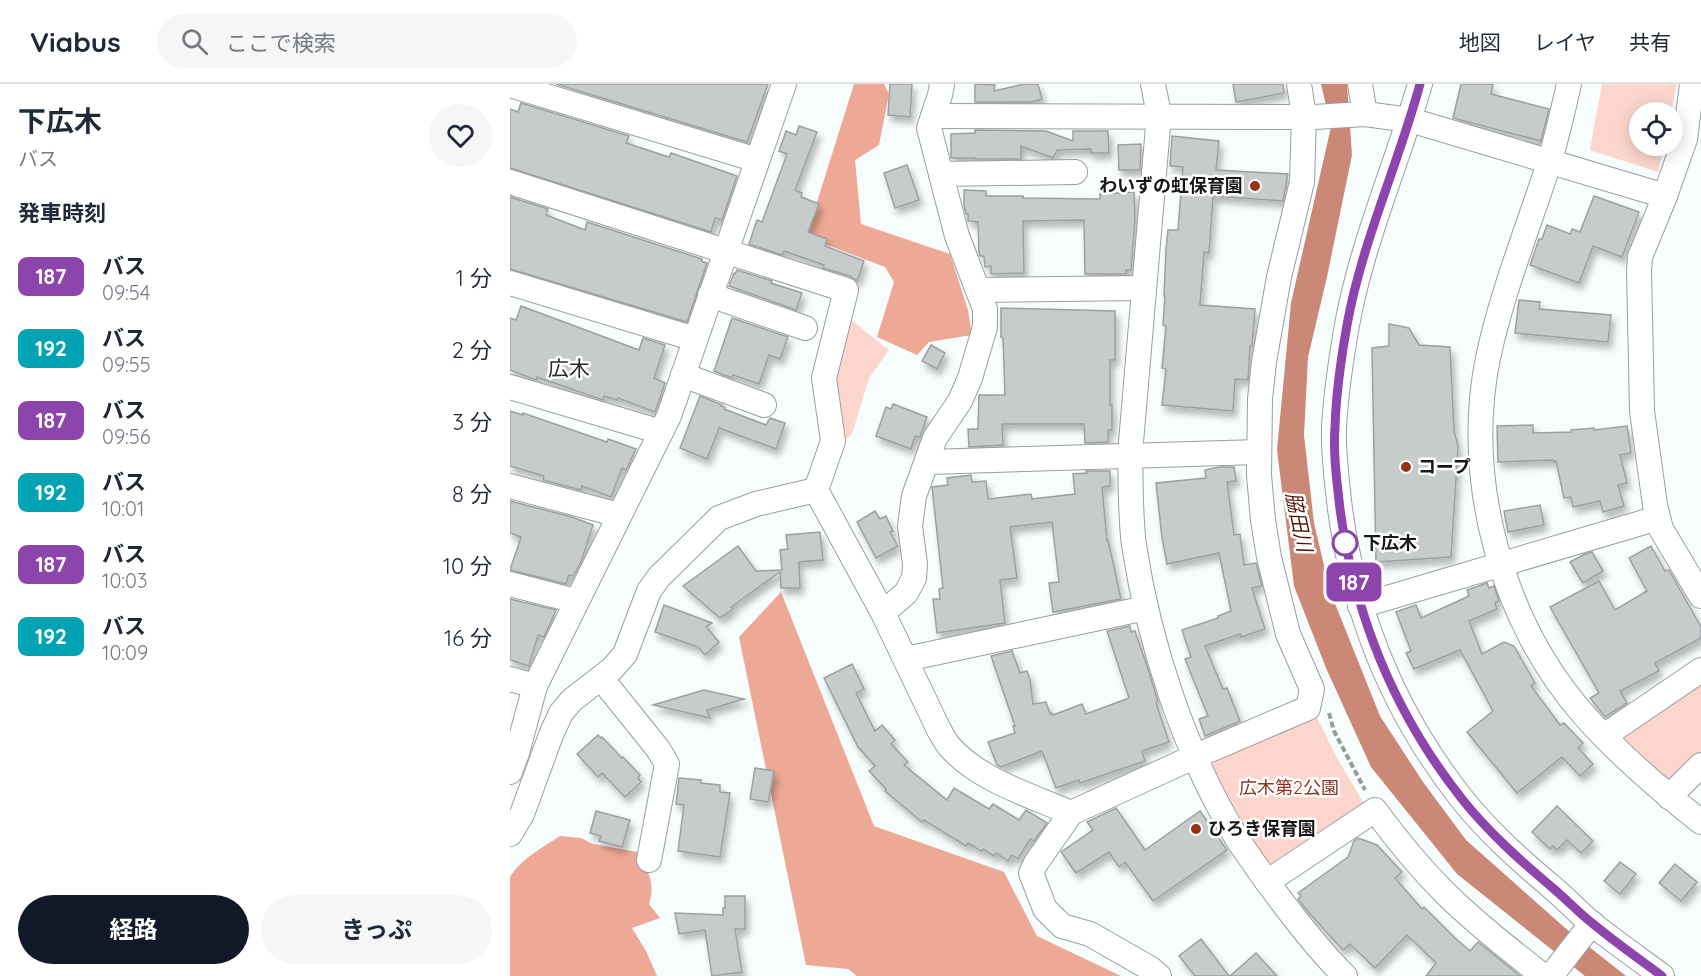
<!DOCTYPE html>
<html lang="ja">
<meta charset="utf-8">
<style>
:root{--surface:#fff;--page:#f6f6f7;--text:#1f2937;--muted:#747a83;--line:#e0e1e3;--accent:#111827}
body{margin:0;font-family:Quicksand,"Noto Sans JP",sans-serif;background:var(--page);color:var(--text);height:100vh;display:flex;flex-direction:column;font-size:22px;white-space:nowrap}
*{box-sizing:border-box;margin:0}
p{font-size:20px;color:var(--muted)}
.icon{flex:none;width:33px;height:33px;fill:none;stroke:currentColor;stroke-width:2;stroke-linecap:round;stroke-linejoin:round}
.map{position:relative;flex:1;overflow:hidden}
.sheet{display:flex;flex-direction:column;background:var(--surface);width:510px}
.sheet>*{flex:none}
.badge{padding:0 12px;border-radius:9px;font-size:21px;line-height:39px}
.tools{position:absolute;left:1119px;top:18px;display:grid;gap:12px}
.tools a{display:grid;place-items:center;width:54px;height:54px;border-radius:50%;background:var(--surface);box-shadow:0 3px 15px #0003;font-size:30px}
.map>.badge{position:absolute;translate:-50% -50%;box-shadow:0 0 0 3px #fff}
h2{padding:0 18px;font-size:22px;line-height:54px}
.round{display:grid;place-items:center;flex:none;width:63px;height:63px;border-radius:32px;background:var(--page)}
.summary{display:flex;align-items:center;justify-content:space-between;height:102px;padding:0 18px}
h1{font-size:28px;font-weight:700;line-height:45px}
.cta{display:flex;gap:12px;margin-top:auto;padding:12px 18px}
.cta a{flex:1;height:69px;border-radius:36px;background:var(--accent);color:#fff;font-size:24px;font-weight:700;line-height:69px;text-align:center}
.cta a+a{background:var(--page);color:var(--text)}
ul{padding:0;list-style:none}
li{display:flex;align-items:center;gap:18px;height:72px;padding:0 18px}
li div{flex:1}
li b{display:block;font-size:22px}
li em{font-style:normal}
li .badge{min-width:66px;font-weight:700;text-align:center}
header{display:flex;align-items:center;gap:36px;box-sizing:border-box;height:84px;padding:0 30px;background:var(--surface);border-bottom:2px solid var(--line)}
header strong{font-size:28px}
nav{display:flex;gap:33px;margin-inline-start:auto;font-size:21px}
.search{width:420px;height:54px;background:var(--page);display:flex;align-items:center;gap:15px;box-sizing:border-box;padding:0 21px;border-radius:33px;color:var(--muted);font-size:22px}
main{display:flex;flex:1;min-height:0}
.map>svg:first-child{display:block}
.green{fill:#fcd6cc}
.forest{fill:#eea996}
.water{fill:#cb8876}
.building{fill:#c7cbcc;stroke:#9ca0a1;stroke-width:1.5;filter:url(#shadow)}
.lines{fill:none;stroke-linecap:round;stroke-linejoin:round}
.minor-casing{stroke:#9a9e9f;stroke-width:26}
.path{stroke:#979b9c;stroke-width:4;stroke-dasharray:6 3;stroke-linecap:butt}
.minor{stroke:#fff;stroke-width:24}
.line-casing{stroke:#fff;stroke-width:14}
.line{stroke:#8e44ad;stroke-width:9}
.poi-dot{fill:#993115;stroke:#fff;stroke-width:2}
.stop-dot{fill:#fff;stroke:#8e44ad;stroke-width:3}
.labels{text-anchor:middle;stroke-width:5;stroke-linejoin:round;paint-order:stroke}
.poi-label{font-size:18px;font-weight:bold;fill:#161818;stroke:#fff;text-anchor:start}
.stop-label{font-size:18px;font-weight:bold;fill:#161818;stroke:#fff;text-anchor:start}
.park-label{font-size:18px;fill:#863520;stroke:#fff}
.water-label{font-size:20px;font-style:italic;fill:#531707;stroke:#fff}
.quarter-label{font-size:21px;fill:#272a2b;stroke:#fff}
</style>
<header>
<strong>Viabus</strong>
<div class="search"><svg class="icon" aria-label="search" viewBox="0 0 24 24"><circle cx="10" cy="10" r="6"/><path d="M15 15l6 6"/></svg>ここで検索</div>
<nav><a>地図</a><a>レイヤ</a><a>共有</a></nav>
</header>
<main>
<section class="sheet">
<div class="summary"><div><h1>下広木</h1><p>バス</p></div><a class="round"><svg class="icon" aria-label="heart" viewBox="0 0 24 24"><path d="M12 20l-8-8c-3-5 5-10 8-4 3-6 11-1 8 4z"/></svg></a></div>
<h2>発車時刻</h2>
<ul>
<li><span class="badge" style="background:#8e44ad;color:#fff">187</span><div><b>バス</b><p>09:54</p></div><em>1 分</em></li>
<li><span class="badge" style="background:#00a3b4;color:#fff">192</span><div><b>バス</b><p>09:55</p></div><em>2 分</em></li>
<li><span class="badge" style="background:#8e44ad;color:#fff">187</span><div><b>バス</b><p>09:56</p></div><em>3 分</em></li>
<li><span class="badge" style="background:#00a3b4;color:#fff">192</span><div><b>バス</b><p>10:01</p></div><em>8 分</em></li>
<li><span class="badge" style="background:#8e44ad;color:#fff">187</span><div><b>バス</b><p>10:03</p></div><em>10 分</em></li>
<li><span class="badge" style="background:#00a3b4;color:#fff">192</span><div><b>バス</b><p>10:09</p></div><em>16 分</em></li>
</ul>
<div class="cta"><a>経路</a><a>きっぷ</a></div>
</section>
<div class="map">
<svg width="1191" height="892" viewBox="0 0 1191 892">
<defs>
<filter id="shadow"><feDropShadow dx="3.5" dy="6" stdDeviation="3" flood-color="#0004"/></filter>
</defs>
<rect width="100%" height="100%" fill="#f7fcfd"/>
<g class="green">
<polygon points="1092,0 1167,0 1161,28 1130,28 1130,62 1154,62 1148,88 1080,66"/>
<polygon points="340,235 379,266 359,294 342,350 334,357 321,296"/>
<polygon points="1191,596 1191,669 1165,695 1155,697 1112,658 1112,649"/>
<polygon points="803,625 827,674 855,721 765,783 756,781 702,683 706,674"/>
</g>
<g class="forest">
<polygon points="344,0 374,0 379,10 369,61 345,76 351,140 440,170 458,226 462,251 419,258 407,271 367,253 384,198 375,183 296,153"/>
<polygon points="271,508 364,742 494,788 527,852 611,892 347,892 338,885 296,881 229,553"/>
<path d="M50,752l21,2 12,6 44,8c11,17 19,33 12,52l11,14 -28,10 14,23 11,25h-147v-99c11,-18 33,-30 50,-41z"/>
</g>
<polygon class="water" points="811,0 837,0 842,71 817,193 798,273 794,351 804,439 820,507 870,632 913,698 956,756 1054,843 1116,892 1075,892 947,790 861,683 816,584 784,502 767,366 781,219 821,43"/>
<g class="building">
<polygon points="46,0 258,0 237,58"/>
<polygon points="380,0 402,0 400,33 378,31"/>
<polygon points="465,0 485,1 484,7 514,0 528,0 532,15 522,18 465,18"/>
<polygon points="723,0 773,0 774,9 726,18"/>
<polygon points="951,0 983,0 981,10 1039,25 1031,57 943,34"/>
<polygon points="11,19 119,52 116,59 159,73 161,69 227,92 212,136 205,134 201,148 0,84 0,25 8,28"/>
<polygon points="289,42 307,48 285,106 292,109 291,113 309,120 298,148 317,155 315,162 354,177 347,197 340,192 313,184 314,181 274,167 272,171 239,160 247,136 252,138 277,70 269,67 276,47 286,51"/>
<polygon points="465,46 536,47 563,57 563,47 598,47 599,69 581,69 581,65 547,66 543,74 511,62 511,75 465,75 465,74 441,74 441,50 465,49"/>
<polygon points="662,52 709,57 706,86 778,90 773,117 703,112 699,169 694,168 690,221 745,225 742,262 740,262 738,296 725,295 723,327 652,321 656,285 652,284 656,242 653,241 655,212 654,212 656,165 658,146 668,146 673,83 660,82"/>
<polygon points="631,60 630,86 609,86 608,61"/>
<polygon points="397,81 409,116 385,124 374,89"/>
<polygon points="454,106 476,107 476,112 513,112 513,114 590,115 590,110 624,108 625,135 621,186 616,186 616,190 575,190 574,136 513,137 514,189 481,190 481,182 475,183 474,172 470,172 469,169 468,138 458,137 458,130 456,130 454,121"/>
<polygon points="1084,112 1129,128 1112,173 1083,162 1069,199 1020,181 1029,155 1032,155 1037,141 1060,150 1062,145 1070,148"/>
<polygon points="0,113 38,125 36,131 75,146 77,138 192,175 191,177 197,179 177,238 0,185"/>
<polygon points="227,186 262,197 261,199 292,209 286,226 219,202 224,189 225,190"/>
<polygon points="1009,216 1030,218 1029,225 1101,231 1098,258 1005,249"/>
<polygon points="11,222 129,266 133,254 155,261 144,294 155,299 145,328 108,314 107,316 94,312 93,316 27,293 26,296 0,286 0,234 6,236"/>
<polygon points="491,224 605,227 605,276 600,276 600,321 602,321 602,346 598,346 598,358 575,359 574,340 492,340 493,361 459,363 458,345 468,345 469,311 495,311 493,254 491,253"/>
<polygon points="222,234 278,253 270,275 259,271 249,300 223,291 222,294 204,287"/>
<polygon points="879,240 899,244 909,261 940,263 944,346 948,363 941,473 866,478 862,264 879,262"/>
<polygon points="421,261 435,269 427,285 412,277"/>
<polygon points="190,312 212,321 211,322 215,323 214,325 256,341 260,334 275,339 266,365 209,344 197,375 170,364"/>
<polygon points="383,320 417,333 410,353 405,352 401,365 366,352 376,323 381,325"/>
<polygon points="0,327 13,331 13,329 97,358 98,355 126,365 116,386 112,384 101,413 72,402 71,406 33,396 34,392 0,382"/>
<polygon points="1023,341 1023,349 1061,348 1061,346 1084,344 1084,346 1117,342 1121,369 1110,371 1117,399 1108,401 1114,422 1093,428 1090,417 1063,423 1061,413 1054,414 1046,377 1044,378 1043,376 988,378 987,342"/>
<polygon points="709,383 724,383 726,397 717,398 724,451 730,450 734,481 746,479 752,502 742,504 755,545 731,553 730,550 695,562 713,605 717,604 730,637 695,652 689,635 698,632 675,575 681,573 672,546 708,534 708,532 721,527 709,469 657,480 652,454 646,399 696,394 695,386"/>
<polygon points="576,387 600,387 600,402 592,403 597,456 598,456 611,515 543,528 539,499 549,498 542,438 500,443 507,494 490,496 495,539 427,549 423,515 430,515 429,505 433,504 422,403 438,401 437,394 461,391 462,398 476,397 478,415 521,410 522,415 565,410 563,390 577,389"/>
<polygon points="0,417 62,433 83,441 71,478 63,492 59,491 56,500 0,486 11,453 0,449"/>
<polygon points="1030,421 1034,441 998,448 994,427"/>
<polygon points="365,427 370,435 376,432 383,447 380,448 388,462 366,474 347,438"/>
<polygon points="310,448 313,476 289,478 290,504 271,504 270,488 221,523 223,525 210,534 173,502 228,462 246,487 272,486 270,466 278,465 276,451"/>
<polygon points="1141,462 1155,487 1159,486 1191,543 1191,554 1145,579 1149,587 1110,607 1117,619 1095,633 1080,614 1089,609 1040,523 1089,497 1105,526 1137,507 1119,474"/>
<polygon points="1082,468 1093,487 1073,499 1060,478 1073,471"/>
<polygon points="977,499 979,504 984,502 989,517 985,519 987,525 959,537 972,570 994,558 1004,562 1025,599 1021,602 1050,641 1054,639 1073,659 1068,664 1083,680 1070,692 1052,673 1007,709 957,648 983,627 950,566 904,585 896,569 901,567 886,528 906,521 911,534 959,512 957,506"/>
<polygon points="0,515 46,526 34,553 28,551 19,582 0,576"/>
<polygon points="154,521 202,539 196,543 209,558 195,571 188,563 145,548"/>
<polygon points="620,542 621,548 625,547 639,588 648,618 646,619 659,658 632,667 635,677 570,699 569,696 546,704 532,667 491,683 487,681 478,658 505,649 503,642 505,642 481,572 502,567 510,589 517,587 520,596 523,620 536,618 540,630 542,629 543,631 572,620 576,630 619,614 597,547"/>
<polygon points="342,580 354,605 346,609 365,647 372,641 385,656 381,660 398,678 394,681 437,716 444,704 479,725 483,720 509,736 516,726 537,739 524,757 520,755 508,775 502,771 498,777 486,769 484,772 473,765 471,767 458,759 456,762 414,736 412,738 375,707 376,705 359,687 365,682 348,663 314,594"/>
<polygon points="194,606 234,615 197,626 200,634 143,621"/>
<polygon points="88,651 91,654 92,653 112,674 113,673 130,691 128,694 131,698 115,713 92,689 88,693 67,670"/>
<polygon points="245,684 264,687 258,718 240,715"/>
<polygon points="169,694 191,696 191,699 210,701 210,708 220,709 210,773 168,767 174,721 166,720"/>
<polygon points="1047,722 1083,757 1071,769 1057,756 1047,766 1043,762 1040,765 1022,748"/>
<polygon points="606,724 635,766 690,727 717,766 643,817 615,778 609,783 599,768 566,789 551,768 583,746 577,738"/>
<polygon points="86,727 120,736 112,763 89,757 91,752 80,749"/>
<polygon points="848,754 867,761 892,788 885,794 912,825 914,823 946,855 960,867 968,858 1010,892 916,892 926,879 897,851 865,884 840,860 833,866 800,830 788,815 791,812 788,809 838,773 844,757"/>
<polygon points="1110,778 1126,790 1110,810 1094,797"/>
<polygon points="1165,780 1187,798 1171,817 1149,799"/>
<polygon points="215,812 235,812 235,845 225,845 232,888 202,892 195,846 169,850 165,829 213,831 213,824 215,824"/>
<polygon points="691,855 719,892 685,892 669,872"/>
<polygon points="746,869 767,892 720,892"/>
</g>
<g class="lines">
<defs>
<g id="minor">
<path d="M643,0l6,31 -29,339c1,30 0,61 4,91 15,99 51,209 104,295 14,21 29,42 45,63 19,25 39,51 62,73"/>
<polyline points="850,0 855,30"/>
<path d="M910,0c-23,80 -58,158 -73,241 -6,34 -11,68 -13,102 -1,27 3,55 6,82 15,109 54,204 122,290 27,34 60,63 92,90 13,11 25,24 38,35 23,18 47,35 70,52"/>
<path d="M1059,0c-6,26 -12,53 -20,79 -21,65 -47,129 -61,195 -25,122 14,264 96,357 35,40 75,74 117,107"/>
<polyline points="1182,0 1175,55 1155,112 1130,173 1129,186 1132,327 1145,421 1151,445 1191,512"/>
<polyline points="0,1 247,76"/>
<polyline points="423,32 804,33 855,30 900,36 917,41 1155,112"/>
<polyline points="431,90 565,88"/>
<polyline points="0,98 336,206 314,294 323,357 306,406"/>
<polyline points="0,199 185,255"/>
<polyline points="468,206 634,204"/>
<polyline points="200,211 295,244"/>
<polyline points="173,291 254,321"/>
<polyline points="0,303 151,348"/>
<polyline points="418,378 749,368"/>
<polyline points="0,402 109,431"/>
<polyline points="0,500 66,517"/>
<polyline points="850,522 1148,434"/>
<polyline points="373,529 396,509 404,494 405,480 400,442 404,412 425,354 450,317 460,294 475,243 475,225 447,152 419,44 430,11 432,0"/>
<polyline points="396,575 636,524"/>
<polyline points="91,594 148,665 157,680 139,776"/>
<polyline points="0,595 25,602"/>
<polyline points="1094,652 1191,586"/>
<polyline points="0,688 7,669 25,602 159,332 274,0"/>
<polyline points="1159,713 1191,681"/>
<path d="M0,750l12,-20 29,-79 10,-22 11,-13 40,-31 13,-15 24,-63 10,-14 60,-59 37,-14 60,-14 67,123 56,117c3,5 6,11 10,16 29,34 83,50 122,67"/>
<path d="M757,798l108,-72c21,29 46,59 72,85 30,29 63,55 96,81"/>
<polyline points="649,892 641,885 580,850 552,842 535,825 521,789 526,779 561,729 686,672 798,624 802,605 778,550 759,473 753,436 749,391 750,315 754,278 769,193 792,98 794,32 789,0"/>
<polyline points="1041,892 1082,839"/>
</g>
</defs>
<use href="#minor" class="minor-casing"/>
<polyline class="path" points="819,629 824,647 855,706"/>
<use href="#minor" class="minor"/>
</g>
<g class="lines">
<defs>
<path id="line" d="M910,0c-22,81 -58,158 -73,241 -6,34 -11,68 -12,102 -2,27 2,55 5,82 15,109 54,204 122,290 27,34 60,63 92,90 13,11 25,24 38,34 23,19 47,36 70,53"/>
</defs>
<use href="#line" class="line-casing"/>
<use href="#line" class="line"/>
</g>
<g class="poi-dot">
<circle cx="745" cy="102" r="6"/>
<circle cx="896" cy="383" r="6"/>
<circle cx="686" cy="745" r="6"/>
</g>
<circle class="stop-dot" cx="835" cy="459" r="12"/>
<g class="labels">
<g class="poi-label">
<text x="733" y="108" text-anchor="end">わいずの虹保育園</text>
<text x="908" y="389">コープ</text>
<text x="698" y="751">ひろき保育園</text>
</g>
<g class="stop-label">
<text x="853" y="465">下広木</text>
</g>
<g class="park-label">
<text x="779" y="710">広木第2公園</text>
</g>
<g class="water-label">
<text transform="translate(789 438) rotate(78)" y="7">脇田川</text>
</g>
<g class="quarter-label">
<text x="59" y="292">広木</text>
</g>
</g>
</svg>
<div class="tools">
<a><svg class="icon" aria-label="locate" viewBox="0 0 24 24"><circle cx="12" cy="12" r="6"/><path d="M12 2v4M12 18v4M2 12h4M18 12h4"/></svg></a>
</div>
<b class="badge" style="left:844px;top:498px;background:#8e44ad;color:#fff">187</b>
</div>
</main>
